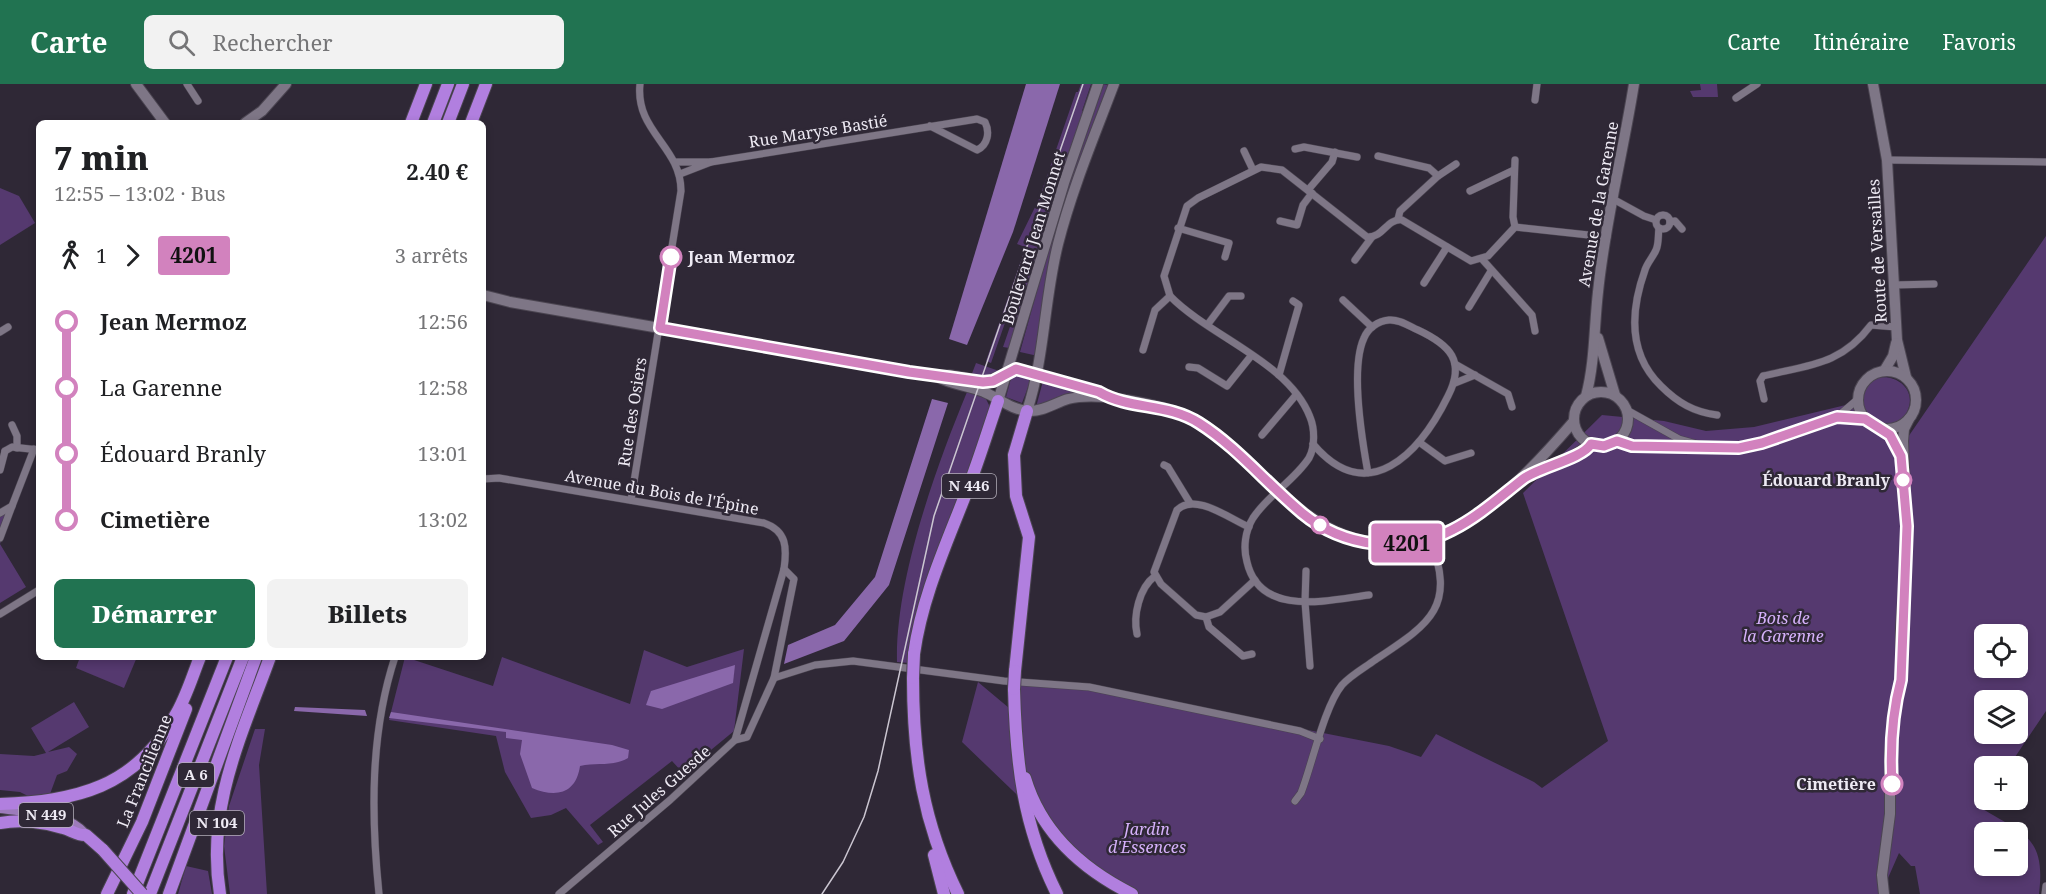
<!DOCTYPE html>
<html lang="fr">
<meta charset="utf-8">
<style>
:root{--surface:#fff;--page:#f2f2f2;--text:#202124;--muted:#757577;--accent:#217351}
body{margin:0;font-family:"Noto Serif",serif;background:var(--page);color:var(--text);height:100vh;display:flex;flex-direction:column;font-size:22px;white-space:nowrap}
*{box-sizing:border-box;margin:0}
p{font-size:20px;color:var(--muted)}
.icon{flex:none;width:33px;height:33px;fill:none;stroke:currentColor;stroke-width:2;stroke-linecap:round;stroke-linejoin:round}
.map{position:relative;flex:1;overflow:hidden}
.drawer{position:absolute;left:36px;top:36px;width:450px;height:540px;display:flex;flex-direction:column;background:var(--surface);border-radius:9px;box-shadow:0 3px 9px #0003}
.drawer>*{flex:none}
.badge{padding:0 12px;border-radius:4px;font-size:21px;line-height:39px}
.fabs{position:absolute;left:1974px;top:540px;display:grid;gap:12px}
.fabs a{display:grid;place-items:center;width:54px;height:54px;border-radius:9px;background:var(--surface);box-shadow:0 3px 9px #0003;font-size:30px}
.map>.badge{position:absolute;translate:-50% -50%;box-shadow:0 0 0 3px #fff}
.legs{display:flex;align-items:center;gap:9px;height:66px;padding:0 18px;font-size:20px}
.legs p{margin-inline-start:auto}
.headline{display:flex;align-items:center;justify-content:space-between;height:102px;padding:0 18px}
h1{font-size:33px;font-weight:800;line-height:45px}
.action{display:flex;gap:12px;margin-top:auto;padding:12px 18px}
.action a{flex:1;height:69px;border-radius:9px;background:var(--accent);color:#fff;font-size:24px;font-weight:800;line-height:69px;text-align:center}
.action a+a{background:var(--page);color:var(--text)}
ul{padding:0 18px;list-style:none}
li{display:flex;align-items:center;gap:21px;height:66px;font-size:22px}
li i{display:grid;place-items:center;width:9px;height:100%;margin:0 8px;background:currentColor}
li i::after{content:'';width:15px;height:15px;margin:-8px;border:4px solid;border-radius:50%;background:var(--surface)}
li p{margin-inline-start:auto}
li:first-child i{background:linear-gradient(#0000 50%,currentColor 0)}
li:last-child i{background:linear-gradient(currentColor 50%,#0000 0)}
header{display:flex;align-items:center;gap:36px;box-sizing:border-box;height:84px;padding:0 30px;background:var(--accent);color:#fff}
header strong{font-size:28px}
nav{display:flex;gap:33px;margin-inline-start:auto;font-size:21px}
.search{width:420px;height:54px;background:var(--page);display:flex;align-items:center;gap:15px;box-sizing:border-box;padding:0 21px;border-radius:9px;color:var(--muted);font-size:22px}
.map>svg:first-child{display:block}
.green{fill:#55396f;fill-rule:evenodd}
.water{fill:#8a68ab}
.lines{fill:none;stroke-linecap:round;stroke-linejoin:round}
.street-casing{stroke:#4b4551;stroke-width:8}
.secondary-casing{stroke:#4b4551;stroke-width:12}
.primary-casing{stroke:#4b4551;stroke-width:12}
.highway-casing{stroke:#4b4551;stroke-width:14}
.street{stroke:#7e7686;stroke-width:7}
.secondary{stroke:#7e7686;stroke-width:10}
.primary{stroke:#9d7bbb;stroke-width:10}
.highway{stroke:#b17fdf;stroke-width:12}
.tram{stroke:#cbc6d1;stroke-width:1.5}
.highway-bridge-casing{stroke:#4b4551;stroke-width:14;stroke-linecap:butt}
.highway-bridge{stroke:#b17fdf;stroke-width:12}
.line-1-casing{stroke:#fff;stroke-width:14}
.line-1{stroke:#d282be;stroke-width:9}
.stop-1-dot{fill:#fff;stroke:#d282be;stroke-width:3}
.labels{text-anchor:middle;stroke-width:5;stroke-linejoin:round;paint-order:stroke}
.shield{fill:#2f2836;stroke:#b5b0bb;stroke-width:1.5}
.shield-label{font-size:15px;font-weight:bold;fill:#eeeaf4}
.street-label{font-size:16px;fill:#eeeaf4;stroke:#2f2836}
.stop-label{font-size:16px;font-weight:bold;fill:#eeeaf4;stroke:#2f2836;text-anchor:end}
.park-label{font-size:16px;font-style:italic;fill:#d6b1fb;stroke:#2f2836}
</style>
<header>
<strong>Carte</strong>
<div class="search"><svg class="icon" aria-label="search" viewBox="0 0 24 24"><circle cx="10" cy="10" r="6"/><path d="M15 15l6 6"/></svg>Rechercher</div>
<nav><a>Carte</a><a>Itinéraire</a><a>Favoris</a></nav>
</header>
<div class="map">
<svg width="2046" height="810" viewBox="0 0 2046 810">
<rect width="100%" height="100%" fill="#2f2836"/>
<g class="green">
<polygon points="1081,0 1091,0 1082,27 1085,28 1009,264 1003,263 1036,167 1017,160 1039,115 1076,8 1078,8"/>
<polygon points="1102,0 1109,1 1083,68 1038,272 1020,268 1058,131"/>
<polygon points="1700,0 1717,0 1718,13 1693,13 1690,7 1701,6"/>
<polygon points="0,104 19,112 35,139 0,161"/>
<path d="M2046,152v475l-37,55h-25l3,34 -6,8c43,26 65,29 58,86h-119l-5,-28h-4l-12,-13 -18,41h-750l-71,-58 -98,-94 16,-60 43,36v-36l68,5 300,59 32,11 15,-23 98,48 8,6 66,-47 -85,-248 79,-78 62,6 42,10 48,-4 96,-23 14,9c-11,-56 61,-38 43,-1 -5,9 -14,12 -23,13l22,15zM1984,550h34v34h-34zM1984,616h34v34h-34zM1984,748h34v34h-34z"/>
<polygon points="1024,168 1029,170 991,279 986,277"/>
<polygon points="976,279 1002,288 991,294 971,292"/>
<polygon points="1016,290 1027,293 1030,298 1022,319 1006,313 1011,294"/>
<polygon points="1043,297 1079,307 1036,323"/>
<path d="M967,308l18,5 5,10 -58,167 -23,89 -12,-1c-2,-82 39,-195 70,-270z"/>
<polygon points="14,423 0,460 26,503 0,519 0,432"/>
<polygon points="744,565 734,647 683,689 672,677 590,741 603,758 598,761 566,724 551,731 531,734 505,688 496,652 389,636 405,573 493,602 502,573 630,620 644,566 687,583"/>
<polygon points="80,573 137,573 124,604 76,584"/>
<polygon points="74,618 89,643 48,668 69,663 77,670 67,687 57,691 50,710 30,713 20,708 0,706 0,670 34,672 46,669 31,644"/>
<polygon points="255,645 265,645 259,681 267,810 230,810 224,762 229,722"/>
<polygon points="186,782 208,787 212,810 178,810"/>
</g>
<g class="water">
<polygon points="1026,0 1060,0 1013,148 967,261 949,255"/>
<polygon points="932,315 948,319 889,501 844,557 784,580 788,561 835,541 875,493"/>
<polygon points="735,581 733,599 662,625 646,621 651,607"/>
<polygon points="295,623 365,626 367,632 294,627"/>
<path d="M391,628l221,33 17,5 -1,8c-15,9 -31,4 -48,8 -4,28 -24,32 -48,22l-12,-34 2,-14 -16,-2v-6l-117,-14z"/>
</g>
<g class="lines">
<defs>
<g id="street">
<polyline points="187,0 198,17"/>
<polyline points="1736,14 1757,0"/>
<polyline points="1535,16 1537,0"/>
<polyline points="1295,65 1304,63 1357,73"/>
<polyline points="1244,67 1253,86"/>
<polyline points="1378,72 1429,84 1438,92"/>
<polyline points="1515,76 1513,133 1515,143"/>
<polyline points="1887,76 2046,78"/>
<polyline points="676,78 711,78 680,90"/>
<path d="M711,78l266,-43 8,3c5,10 3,23 -8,28l-47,-24"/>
<polyline points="1308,106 1332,78 1335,68"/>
<polyline points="1470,107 1514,86"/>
<polyline points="1613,115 1644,132 1656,136"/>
<circle cx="1663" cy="138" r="7"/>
<polyline points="1398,135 1400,127 1438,92 1456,80"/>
<polyline points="1280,137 1297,141 1303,121 1312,109"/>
<polyline points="1670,138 1675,137 1682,145"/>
<polyline points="1178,144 1229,159 1225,173"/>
<path d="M1659,144c-1,6 0,16 -3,22 -3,7 -9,13 -11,20 -15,42 -17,84 16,116 17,17 33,26 56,29"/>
<polyline points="1482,175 1532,231 1535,247"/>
<polyline points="1355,176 1372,153"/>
<polyline points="1424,199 1447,163"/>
<polyline points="1894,201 1934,200"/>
<polyline points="1343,216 1372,243"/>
<polyline points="1469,223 1491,187"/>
<polyline points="1208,240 1229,212 1241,212"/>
<polyline points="0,248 8,243"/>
<polyline points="1143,266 1155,226 1170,212"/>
<polyline points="1455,280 1508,310 1512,323"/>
<polyline points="1189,283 1198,284 1227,302 1251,272"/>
<polyline points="1279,291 1299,221 1293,217"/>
<polyline points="1455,299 1475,291"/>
<path d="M1764,315l-4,-18 3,-5c46,-11 78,-11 108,-51l25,2"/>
<polyline points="1627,326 1679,355 1697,360"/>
<polyline points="1837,333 1865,335"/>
<polyline points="12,341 17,352 17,364"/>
<polyline points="1262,351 1296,311"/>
<polyline points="1617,357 1632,361 1725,365 1749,362 1837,333 1858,315"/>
<polyline points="1419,358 1445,377 1471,369"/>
<path d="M1313,360c55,65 107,9 135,-48 18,-35 2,-51 -30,-66 -9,-4 -19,-11 -29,-10 -11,1 -21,8 -25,18 -14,30 -2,102 4,135"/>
<polyline points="5,367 12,363 39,366"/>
<polyline points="1164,381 1168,383 1190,419"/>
<polyline points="0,386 5,367"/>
<path d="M483,395l16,-1 265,45c23,8 23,25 20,46l-49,171 -65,60 -111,94"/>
<path d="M631,416l50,-309c0,-45 -46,-59 -41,-107"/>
<polyline points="0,429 12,422 34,365"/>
<path d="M1249,443c-19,-8 -54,-35 -72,-17l-23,62 7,12 35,31 10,2 14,-5 35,-32"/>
<polyline points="0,454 12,422"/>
<polyline points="1306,487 1305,518 1310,582"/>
<path d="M1369,511c-40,5 -109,23 -122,-33 -4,-14 -2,-31 6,-44 15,-23 41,-37 56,-60 6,-11 6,-29 1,-41 -21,-55 -100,-80 -140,-121l-6,-20 23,-70 11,-8 63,-31 21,3 85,67c16,1 20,-19 35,-17l69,41 17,-5 27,-29 92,10"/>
<polyline points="0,530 39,506"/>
<polyline points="1206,533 1209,543 1243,572 1252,570"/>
<path d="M1137,550c-4,-18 2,-46 18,-58"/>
<polyline points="774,594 815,581 853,577 1004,597 1089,603 1300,647 1320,655"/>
<polyline points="735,656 747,653 774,594 794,495 784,485"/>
<path d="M1295,717l6,-8c11,-28 23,-86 41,-108 9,-10 22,-17 33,-25 54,-36 82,-52 55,-121"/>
<path d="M379,810c-8,-79 -9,-161 16,-237"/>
<polyline points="2045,810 2046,802"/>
</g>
<g id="secondary">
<polyline points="136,0 165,39"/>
<polyline points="1873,0 1887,76 1897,256 1906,293"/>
<polyline points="245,39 262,27 286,0"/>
<polyline points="483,211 510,218 936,292 949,291 986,298 1016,285 1106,312"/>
<polyline points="1598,254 1615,311"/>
<polyline points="1884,287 1893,272 1896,259"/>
<circle cx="1887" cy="316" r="29"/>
<path d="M936,292c15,9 32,9 48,16 15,6 27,18 45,19 13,1 26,-8 39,-12 29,-7 75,3 103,11 43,12 77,53 108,82 119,110 210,28 295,-71"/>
<circle cx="1601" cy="335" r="27"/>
<path d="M1586,312c9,-34 8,-69 12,-104 7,-70 25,-139 36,-208"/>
<polyline points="998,317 1064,99 1098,0"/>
<path d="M1027,327c18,-55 17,-111 31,-167 14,-55 36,-107 56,-160"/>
<polyline points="1530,391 1573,372 1591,360"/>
<polyline points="1884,810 1882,791 1890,730 1890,668 1895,620 1901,596 1901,544 1907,460 1903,357 1904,345 1909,335"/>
</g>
<path id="primary" d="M0,724c28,4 66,4 86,27"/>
<g id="highway">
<polyline points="411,39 426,0"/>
<polyline points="433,39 448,0"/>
<polyline points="448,39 463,0"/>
<polyline points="471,39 486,0"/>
<path d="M914,570c8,-58 33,-111 54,-166 11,-28 20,-58 30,-87"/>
<polyline points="1015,587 1029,453 1016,412 1014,371 1027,327"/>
<path d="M913,594c0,79 10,145 45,216"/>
<path d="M1014,605c2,75 9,137 43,205"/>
<path d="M1025,694c16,54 57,91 107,116"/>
<path d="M0,720c76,-3 135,-16 175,-88 11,-18 17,-39 25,-59"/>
<path d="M0,739c20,-4 44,-1 63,5 8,2 15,8 23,7l17,15"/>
<polyline points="934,771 944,810"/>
<polyline points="107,810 142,738 186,625"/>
<polyline points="133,810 227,573"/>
<polyline points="150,810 243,573"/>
<polyline points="169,810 256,573"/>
<path d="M220,810c-14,-87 21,-157 50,-237"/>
</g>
</defs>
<use href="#street" class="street-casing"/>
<use href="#secondary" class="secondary-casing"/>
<use href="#primary" class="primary-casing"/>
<use href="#highway" class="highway-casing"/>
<use href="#street" class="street"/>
<use href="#secondary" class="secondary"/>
<use href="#primary" class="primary"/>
<use href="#highway" class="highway"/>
<polyline class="tram" points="822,810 843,778 864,733 878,687 934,432 1083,0"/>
<defs>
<g id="highway-bridge">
<polyline points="913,594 914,570"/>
<polyline points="1014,605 1015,587"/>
<polyline points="103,766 142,810"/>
</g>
</defs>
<use href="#highway-bridge" class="highway-bridge-casing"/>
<use href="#highway-bridge" class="highway-bridge"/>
</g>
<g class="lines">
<defs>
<path id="line-1" d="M671,173l-11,71 249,44 74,10 10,-1 23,-12 83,23c31,18 69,11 100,31 38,24 68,61 103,90 41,34 102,42 150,17 26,-13 48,-33 71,-51 16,-12 59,-20 68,-35l13,2 13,-5 15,5 107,2 23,-5 75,-26 28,2 25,16 11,21 6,70 -6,154c-9,34 -11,69 -9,104"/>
</defs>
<use href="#line-1" class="line-1-casing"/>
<use href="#line-1" class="line-1"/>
</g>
<g class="stop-1-dot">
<circle cx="671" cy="173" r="10"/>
<circle cx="1903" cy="396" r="8"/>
<circle cx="1320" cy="441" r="8"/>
<circle cx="1892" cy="700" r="10"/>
</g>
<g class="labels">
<g class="shield">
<rect x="942" y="390" width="54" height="24" rx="4.5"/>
<rect x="178" y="679" width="36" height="24" rx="4.5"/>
<rect x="19" y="719" width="54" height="24" rx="4.5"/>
<rect x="190" y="727" width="54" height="24" rx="4.5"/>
</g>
<g class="shield-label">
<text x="969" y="407">N 446</text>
<text x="196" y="696">A 6</text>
<text x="46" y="736">N 449</text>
<text x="217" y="744">N 104</text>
</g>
<g class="street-label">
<text transform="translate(818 47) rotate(-9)" y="6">Rue Maryse Bastié</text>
<text transform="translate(1598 120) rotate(-80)" y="6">Avenue de la Garenne</text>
<text transform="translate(1033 154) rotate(-73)" y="6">Boulevard Jean Monnet</text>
<text transform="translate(1877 167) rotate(-93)" y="6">Route de Versailles</text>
<text transform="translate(632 328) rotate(-81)" y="6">Rue des Osiers</text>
<text transform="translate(662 408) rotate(10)" y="6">Avenue du Bois de l'Épine</text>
<text transform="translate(144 687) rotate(-68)" y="6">La Francilienne</text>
<text transform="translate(659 707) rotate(-41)" y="6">Rue Jules Guesde</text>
</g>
<g class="stop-label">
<text x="688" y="179" text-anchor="start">Jean Mermoz</text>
<text x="1890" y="402">Édouard Branly</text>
<text x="1876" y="706">Cimetière</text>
</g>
<g class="park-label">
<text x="1783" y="540">Bois de<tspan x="1783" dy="18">la Garenne</tspan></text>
<text x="1147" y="751">Jardin<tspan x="1147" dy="18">d'Essences</tspan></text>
</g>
</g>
</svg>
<div class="fabs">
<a><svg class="icon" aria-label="locate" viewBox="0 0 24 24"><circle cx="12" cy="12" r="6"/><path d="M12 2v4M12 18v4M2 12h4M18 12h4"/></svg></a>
<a><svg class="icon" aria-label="layers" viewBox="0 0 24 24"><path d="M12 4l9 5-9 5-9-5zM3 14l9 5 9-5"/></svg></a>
<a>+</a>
<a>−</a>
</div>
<b class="badge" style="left:1407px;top:459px;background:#d282be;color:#111">4201</b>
<section class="drawer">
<div class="headline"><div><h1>7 min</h1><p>12:55 – 13:02 · Bus</p></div><b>2.40 €</b></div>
<div class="legs"><svg class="icon" aria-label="walk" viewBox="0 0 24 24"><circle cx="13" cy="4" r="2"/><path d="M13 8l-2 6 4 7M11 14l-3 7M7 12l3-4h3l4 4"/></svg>1<svg class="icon" aria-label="forward" viewBox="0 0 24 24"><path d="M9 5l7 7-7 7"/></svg><b class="badge" style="background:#d282be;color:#111">4201</b><p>3 arrêts</p></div>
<ul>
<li><i style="color:#d282be"></i><b>Jean Mermoz</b><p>12:56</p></li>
<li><i style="color:#d282be"></i><span>La Garenne</span><p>12:58</p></li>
<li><i style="color:#d282be"></i><span>Édouard Branly</span><p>13:01</p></li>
<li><i style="color:#d282be"></i><b>Cimetière</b><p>13:02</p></li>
</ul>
<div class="action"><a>Démarrer</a><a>Billets</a></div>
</section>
</div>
